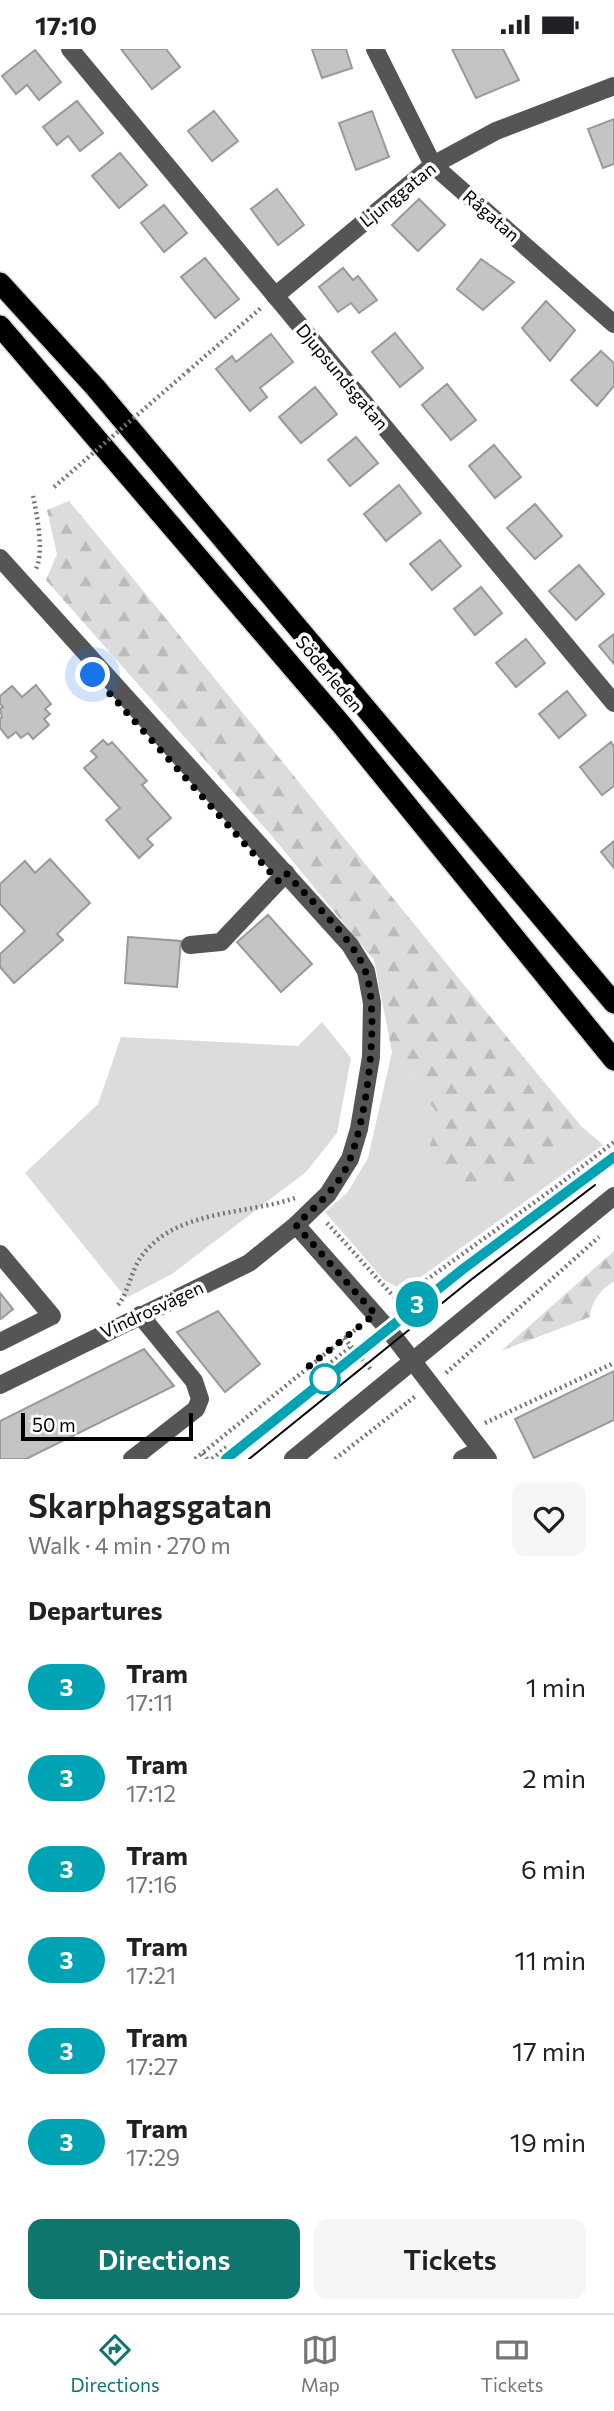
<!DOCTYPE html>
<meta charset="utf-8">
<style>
:root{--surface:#fff;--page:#f6f6f6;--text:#202124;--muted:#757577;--line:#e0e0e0;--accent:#0f766e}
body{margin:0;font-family:Commissioner,sans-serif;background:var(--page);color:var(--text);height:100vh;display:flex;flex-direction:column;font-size:26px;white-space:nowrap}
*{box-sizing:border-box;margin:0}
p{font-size:23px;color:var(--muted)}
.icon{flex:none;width:38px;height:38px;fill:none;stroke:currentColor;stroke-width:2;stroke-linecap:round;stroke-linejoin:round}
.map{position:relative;height:1410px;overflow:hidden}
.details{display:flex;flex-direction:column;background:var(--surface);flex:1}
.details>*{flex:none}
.badge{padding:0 14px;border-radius:23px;font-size:24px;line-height:46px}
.scale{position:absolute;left:21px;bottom:18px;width:172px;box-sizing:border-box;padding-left:7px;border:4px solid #000;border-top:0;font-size:19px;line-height:24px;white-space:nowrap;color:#000;-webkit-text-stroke:5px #fff;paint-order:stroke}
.you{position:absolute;width:35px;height:35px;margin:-18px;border:5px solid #fff;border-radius:50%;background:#1a73e8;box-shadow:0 0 0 10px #1a73e833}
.map>.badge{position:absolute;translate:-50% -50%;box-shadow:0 0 0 4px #fff}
h2{padding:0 28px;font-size:26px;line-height:63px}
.round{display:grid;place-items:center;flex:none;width:74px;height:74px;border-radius:14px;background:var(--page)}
.overview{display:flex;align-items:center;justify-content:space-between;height:119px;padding:0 28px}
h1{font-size:33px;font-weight:600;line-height:52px}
.primary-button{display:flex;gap:14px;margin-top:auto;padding:14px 28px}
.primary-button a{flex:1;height:80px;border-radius:14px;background:var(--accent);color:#fff;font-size:28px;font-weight:600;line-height:80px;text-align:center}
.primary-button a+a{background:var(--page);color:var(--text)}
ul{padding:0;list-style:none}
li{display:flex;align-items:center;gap:21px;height:91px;padding:0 28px}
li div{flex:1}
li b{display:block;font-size:26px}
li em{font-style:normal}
li .badge{min-width:77px;font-weight:700;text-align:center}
.status{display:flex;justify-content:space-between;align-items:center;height:49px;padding:0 35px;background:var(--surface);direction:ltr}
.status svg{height:19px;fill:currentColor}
.tab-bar{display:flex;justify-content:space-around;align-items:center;height:98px;border-top:2px solid var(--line);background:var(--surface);font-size:19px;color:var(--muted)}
.tab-bar a{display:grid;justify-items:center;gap:4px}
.tab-bar .active{color:var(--accent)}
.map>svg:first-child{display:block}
.green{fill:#dcdcdc}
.forest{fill:url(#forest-firs)}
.building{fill:#c4c4c4;stroke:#999;stroke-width:2}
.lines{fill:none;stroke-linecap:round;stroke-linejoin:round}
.highway-casing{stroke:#dbdbdb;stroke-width:24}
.path{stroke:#777;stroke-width:4.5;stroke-dasharray:2 3.5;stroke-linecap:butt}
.minor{stroke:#555;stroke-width:18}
.highway{stroke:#000;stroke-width:21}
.tram{stroke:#000;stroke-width:2}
.path-bridge{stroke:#777;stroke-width:4.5;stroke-dasharray:2 3.5;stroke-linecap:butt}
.line-casing{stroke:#fff;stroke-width:16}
.line{stroke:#00a3b4;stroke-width:10}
.walk{stroke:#000;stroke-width:7;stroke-dasharray:0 12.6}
.stop-dot{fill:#fff;stroke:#00a3b4;stroke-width:3.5}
.labels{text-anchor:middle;stroke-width:7;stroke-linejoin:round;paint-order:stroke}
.street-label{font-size:18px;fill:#000;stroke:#fff}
</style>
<div class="status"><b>17:10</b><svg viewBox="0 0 49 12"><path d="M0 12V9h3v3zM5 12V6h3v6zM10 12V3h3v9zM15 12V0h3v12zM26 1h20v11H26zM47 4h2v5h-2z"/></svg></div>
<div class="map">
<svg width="614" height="1410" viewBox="0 0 614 1410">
<defs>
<pattern id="forest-firs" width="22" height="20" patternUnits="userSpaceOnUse" patternTransform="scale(1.75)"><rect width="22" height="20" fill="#dcdcdc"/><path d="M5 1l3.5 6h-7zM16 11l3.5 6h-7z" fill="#bbb"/></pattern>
</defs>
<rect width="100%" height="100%" fill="#fff"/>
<g class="green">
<polygon points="322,973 351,1009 337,1084 306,1123 172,1225 126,1249 25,1124 98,1055 121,988 298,997"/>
<polygon points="392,1003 441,1068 508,1138 582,1078 603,1096 403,1241 384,1231 325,1163 347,1144 368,1109"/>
</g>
<g class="forest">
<path d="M69,452c172,207 339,419 513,626l-74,60h-50l-30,-36 12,-34 -48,-65 -18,-92 -103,-125 -225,-255 11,-26 -10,-44z"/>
<path d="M614,1202v31c-12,5 -24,22 -24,35l-89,34z"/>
</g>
<g class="building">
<polygon points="121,0 166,0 180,18 152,40"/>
<polygon points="312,0 346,0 352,19 322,29"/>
<polygon points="452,0 503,0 519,31 476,49"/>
<polygon points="35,1 61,33 39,51 27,36 16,45 2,27"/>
<polygon points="77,52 103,84 80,102 68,87 57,96 43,78"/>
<polygon points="214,62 238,92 212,112 188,82"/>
<polygon points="372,62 389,108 356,121 339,74"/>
<polygon points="614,70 614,115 603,119 588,80"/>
<polygon points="120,104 147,136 119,159 92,127"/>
<polygon points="277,140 304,176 278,196 251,160"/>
<polygon points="419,150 445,176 418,202 392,176"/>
<polygon points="164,156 187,184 164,203 141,174"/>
<polygon points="205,209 239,250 215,269 181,228"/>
<polygon points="481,210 514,233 483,261 457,240"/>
<polygon points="343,219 353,231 358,227 377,251 359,264 351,254 338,263 319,238"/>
<polygon points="546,252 575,281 550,312 522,279"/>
<polygon points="395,284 423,319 400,338 372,303"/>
<polygon points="271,285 293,313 260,339 267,348 250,362 216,320 232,307 236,313"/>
<polygon points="601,302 614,314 614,337 597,357 571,331"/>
<polygon points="447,335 476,371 451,391 422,356"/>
<polygon points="315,338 337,365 301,394 279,368"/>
<polygon points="356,388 378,414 350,437 328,411"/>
<polygon points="494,396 521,428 495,449 469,417"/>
<polygon points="399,436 421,464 386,492 364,465"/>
<polygon points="535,455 562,487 535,510 507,479"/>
<polygon points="440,491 461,517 432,541 410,515"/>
<polygon points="579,516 604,545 576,571 549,542"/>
<polygon points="481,538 502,564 475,586 454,560"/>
<polygon points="614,585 614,615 599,597"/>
<polygon points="526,590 545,614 516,638 496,614"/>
<polygon points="36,636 51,655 45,660 50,665 44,670 49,676 33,690 28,684 21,689 16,683 8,689 0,679 0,670 2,668 0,660 3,658 0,655 0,647 12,637 22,648"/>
<polygon points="567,642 586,666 559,689 539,665"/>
<polygon points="103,691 108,696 112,693 147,732 142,736 171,769 147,790 153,796 139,809 106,771 120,759 84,719 97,708 91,702"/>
<polygon points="611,693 614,698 614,737 602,746 580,718"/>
<polygon points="614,792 614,819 601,803"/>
<polygon points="50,810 90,854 57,885 63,891 14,934 0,918 0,905 25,882 0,855 0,835 25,812 35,824"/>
<polygon points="268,866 312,915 281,943 237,893"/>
<polygon points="128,888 181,892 177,938 125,934"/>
<polygon points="0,1244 13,1260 1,1270 0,1269"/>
<polygon points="218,1262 260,1315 225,1343 177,1283"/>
<polygon points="144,1300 174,1337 26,1410 0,1410 0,1372"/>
<polygon points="614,1322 614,1371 534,1409 515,1370"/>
</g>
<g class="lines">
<defs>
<g id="highway">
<polyline points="0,234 95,338 614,954"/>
<polyline points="0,277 341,675 614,1011"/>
</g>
</defs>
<use href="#highway" class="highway-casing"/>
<g class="path">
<polyline points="188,322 261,259"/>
<path d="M33,447c4,19 12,58 2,75"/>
<polyline points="327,1174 395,1249 404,1247 557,1137 614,1093"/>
<polyline points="414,1241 436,1268"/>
<path d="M118,1256c11,-14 13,-34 23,-48 34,-48 105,-42 154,-59"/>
<polyline points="344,1289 372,1322"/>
<polyline points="446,1324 599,1188"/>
<polyline points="314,1327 352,1297"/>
<polyline points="485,1374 614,1314"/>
<polyline points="203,1404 207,1410"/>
<polyline points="195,1410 361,1276"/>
<polyline points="212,1410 228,1397"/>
<polyline points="335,1410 417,1346"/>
</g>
<g class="minor">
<polyline points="70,0 614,654"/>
<polyline points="375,0 433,116 614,275"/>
<polyline points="275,247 433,116 496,82 614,37"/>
<polyline points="0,509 350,896 366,922 372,954 371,1008 359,1080 350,1110 328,1145 296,1176 249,1214 0,1336"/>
<polyline points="190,896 221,893 286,824"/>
<polyline points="296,1176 388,1280 488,1410"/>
<polyline points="0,1205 52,1267 0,1293"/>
<polyline points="132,1410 196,1360 200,1350 194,1332 140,1266"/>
<polyline points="293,1410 614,1147"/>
<polyline points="462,1410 480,1401"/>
</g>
<use href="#highway" class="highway"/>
<g class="tram">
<polyline points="226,1410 463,1220 614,1108"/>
<polyline points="249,1410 472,1230 595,1136"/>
</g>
<polyline class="path-bridge" points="54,438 188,322"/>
</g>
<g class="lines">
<defs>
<polyline id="line" points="226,1410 463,1220 614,1108"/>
</defs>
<use href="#line" class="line-casing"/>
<use href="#line" class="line"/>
<path class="walk" d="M93,626l185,206 8,-8c23,26 70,68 80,100 14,43 1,144 -16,186 -10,27 -33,46 -54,66l79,89 -67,53 17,12"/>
</g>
<circle class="stop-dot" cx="325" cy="1330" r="14"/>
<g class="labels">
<g class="street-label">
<text transform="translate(398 146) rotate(-39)" y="6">Ljunggatan</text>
<text transform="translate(491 167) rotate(41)" y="6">Rågatan</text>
<text transform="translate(342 328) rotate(50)" y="6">Djupsundsgatan</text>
<text transform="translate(329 625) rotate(50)" y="6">Söderleden</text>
<text transform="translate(152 1261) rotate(-25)" y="6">Vindrosvägen</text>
</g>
</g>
</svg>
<div class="scale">50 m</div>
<div class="you" style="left:93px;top:626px"></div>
<b class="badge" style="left:417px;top:1255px;background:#00a3b4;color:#fff">3</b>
</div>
<section class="details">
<div class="overview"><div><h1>Skarphagsgatan</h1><p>Walk · 4 min · 270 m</p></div><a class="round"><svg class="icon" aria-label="heart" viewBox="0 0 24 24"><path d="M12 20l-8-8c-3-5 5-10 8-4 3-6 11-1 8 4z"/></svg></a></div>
<h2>Departures</h2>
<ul>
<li><span class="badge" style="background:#00a3b4;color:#fff">3</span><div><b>Tram</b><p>17:11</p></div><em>1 min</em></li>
<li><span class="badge" style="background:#00a3b4;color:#fff">3</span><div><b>Tram</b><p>17:12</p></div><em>2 min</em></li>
<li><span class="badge" style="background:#00a3b4;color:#fff">3</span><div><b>Tram</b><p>17:16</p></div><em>6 min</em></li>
<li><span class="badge" style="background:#00a3b4;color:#fff">3</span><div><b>Tram</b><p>17:21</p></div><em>11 min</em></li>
<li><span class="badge" style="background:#00a3b4;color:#fff">3</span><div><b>Tram</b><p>17:27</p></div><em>17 min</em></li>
<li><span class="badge" style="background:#00a3b4;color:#fff">3</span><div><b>Tram</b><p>17:29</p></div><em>19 min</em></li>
</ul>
<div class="primary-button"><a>Directions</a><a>Tickets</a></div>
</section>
<nav class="tab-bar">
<a class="active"><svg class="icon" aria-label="directions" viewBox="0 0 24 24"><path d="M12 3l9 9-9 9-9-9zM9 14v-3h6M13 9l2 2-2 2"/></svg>Directions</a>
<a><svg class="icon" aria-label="map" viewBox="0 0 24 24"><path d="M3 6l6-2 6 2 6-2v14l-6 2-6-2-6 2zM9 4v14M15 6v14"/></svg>Map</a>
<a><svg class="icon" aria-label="tickets" viewBox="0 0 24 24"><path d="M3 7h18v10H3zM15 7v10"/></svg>Tickets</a>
</nav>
